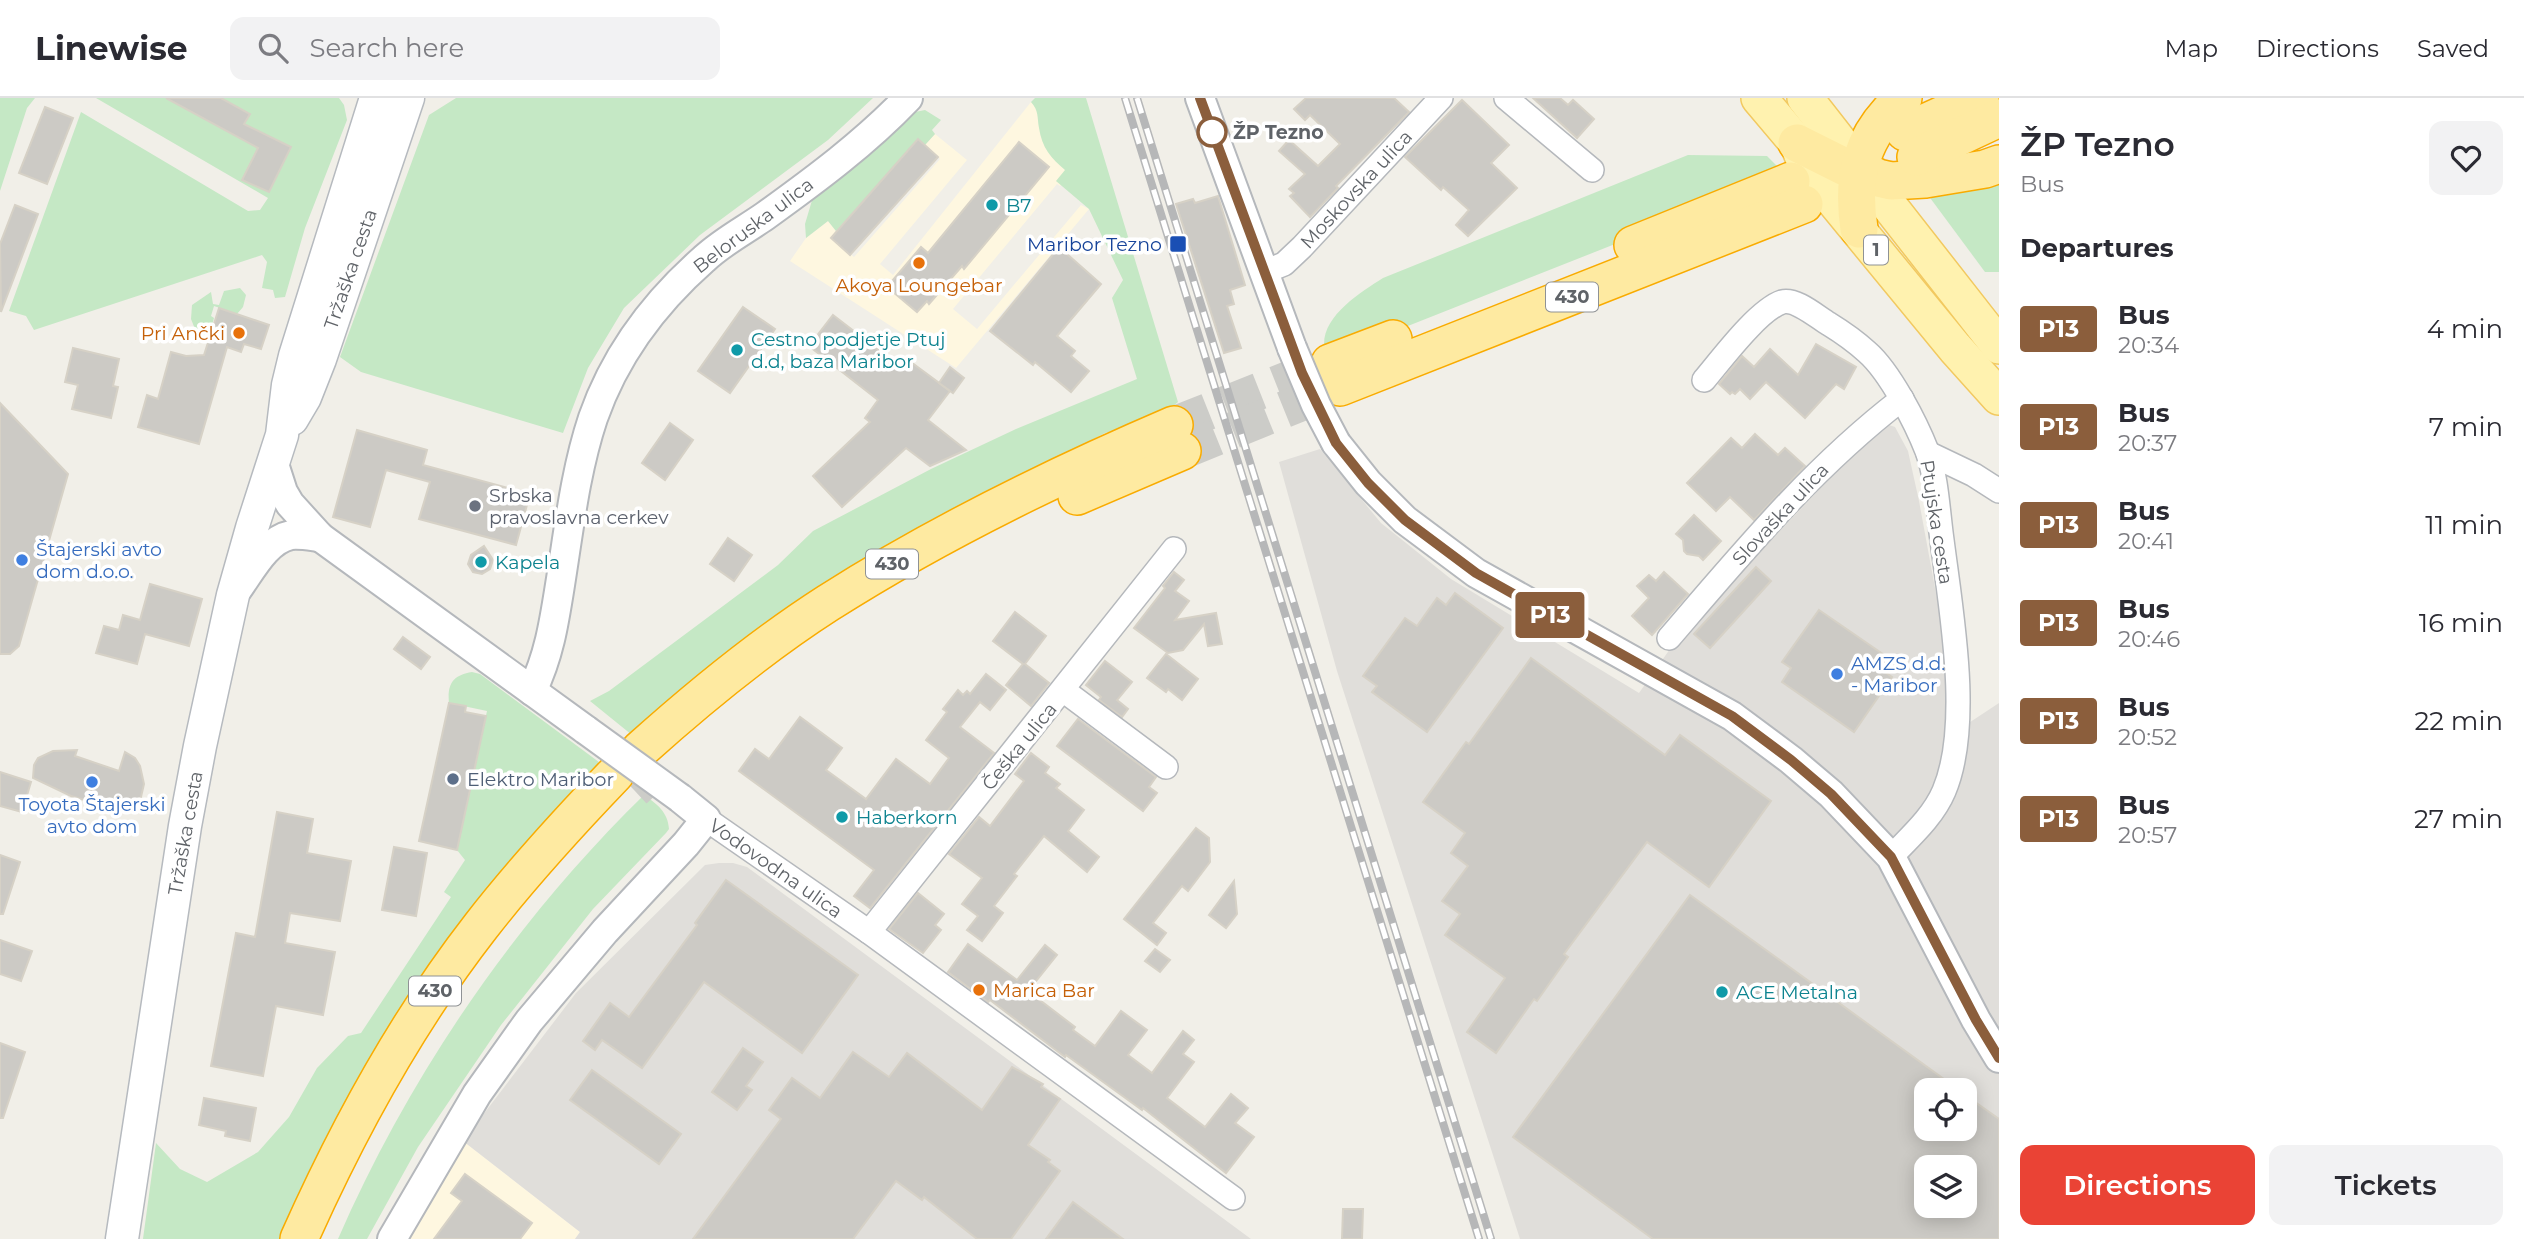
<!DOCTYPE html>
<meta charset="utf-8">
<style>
:root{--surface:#fff;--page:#f2f2f3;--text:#2b2b33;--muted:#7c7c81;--line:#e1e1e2;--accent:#ea4335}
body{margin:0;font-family:Montserrat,sans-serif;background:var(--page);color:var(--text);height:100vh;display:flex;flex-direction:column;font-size:26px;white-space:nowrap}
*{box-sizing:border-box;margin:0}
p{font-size:23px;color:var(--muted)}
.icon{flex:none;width:38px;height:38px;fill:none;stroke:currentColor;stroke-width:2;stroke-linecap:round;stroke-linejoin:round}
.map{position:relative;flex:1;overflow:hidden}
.details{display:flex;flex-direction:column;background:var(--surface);width:525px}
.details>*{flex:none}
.badge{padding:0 14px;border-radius:5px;font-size:24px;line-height:46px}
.fabs{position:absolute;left:1914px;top:980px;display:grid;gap:14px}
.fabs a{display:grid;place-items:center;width:63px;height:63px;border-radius:14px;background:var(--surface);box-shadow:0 4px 18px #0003;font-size:35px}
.map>.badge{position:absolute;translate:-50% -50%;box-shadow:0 0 0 4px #fff}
h2{padding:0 21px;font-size:26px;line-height:63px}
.round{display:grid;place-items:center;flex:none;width:74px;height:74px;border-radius:14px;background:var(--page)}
.headline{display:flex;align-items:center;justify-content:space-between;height:119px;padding:0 21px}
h1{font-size:33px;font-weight:600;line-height:52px}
.cta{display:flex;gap:14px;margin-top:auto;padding:14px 21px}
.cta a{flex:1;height:80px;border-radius:14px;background:var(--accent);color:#fff;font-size:28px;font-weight:600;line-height:80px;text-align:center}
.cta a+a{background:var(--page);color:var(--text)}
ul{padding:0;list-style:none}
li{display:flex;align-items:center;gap:21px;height:98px;padding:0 21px}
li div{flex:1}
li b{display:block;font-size:26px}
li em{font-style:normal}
li .badge{min-width:77px;font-weight:700;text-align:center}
header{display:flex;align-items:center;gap:42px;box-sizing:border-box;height:98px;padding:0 35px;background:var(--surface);border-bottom:2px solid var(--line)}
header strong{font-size:33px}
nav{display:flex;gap:38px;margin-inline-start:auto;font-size:24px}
.search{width:490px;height:63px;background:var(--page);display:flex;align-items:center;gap:18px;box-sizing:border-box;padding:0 24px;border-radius:14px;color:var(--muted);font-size:26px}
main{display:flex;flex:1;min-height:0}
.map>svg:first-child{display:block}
.commercial{fill:#fef7e0}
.industrial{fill:#e0deda;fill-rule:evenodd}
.green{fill:#c5e8c5}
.building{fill:#cccac5;stroke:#d6d1c6;stroke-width:2;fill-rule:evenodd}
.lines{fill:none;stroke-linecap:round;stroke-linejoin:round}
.trunk-tunnel{stroke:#ccccc8;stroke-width:37;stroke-dasharray:37 18;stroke-linecap:butt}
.minor-casing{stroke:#b5b8bc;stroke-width:26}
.tertiary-casing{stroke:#b5b8bc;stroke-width:32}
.secondary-casing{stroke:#b6babf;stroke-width:35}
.primary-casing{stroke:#f2c960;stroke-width:38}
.trunk-casing{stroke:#f9ab00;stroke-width:40}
.minor{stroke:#fff;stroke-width:23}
.tertiary{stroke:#fff;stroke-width:28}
.secondary{stroke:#fff;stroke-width:32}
.primary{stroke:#fff2af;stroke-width:35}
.trunk{stroke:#feeaa1;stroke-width:37}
.rail-casing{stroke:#b6b7b8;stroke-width:8}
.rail{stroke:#fff;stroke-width:5;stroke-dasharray:16;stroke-linecap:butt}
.tertiary-bridge-casing{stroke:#b5b8bc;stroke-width:32;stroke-linecap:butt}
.tertiary-bridge{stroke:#fff;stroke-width:28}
.line-casing{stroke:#fff;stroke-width:16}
.line{stroke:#8b5e3c;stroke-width:10}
.stop-dot{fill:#fff;stroke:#8b5e3c;stroke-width:3.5}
.culture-dot{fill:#0f9aa8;stroke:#fff;stroke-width:2.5}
.transit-dot{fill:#1a4fb4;stroke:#fff;stroke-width:2.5}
.food-dot{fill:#e8710a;stroke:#fff;stroke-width:2.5}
.worship-dot{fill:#6b7280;stroke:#fff;stroke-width:2.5}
.shop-dot{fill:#3f7fe0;stroke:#fff;stroke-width:2.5}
.service-dot{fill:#5c6f8a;stroke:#fff;stroke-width:2.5}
.labels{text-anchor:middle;stroke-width:7;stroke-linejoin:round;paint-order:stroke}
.shield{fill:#fff;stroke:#8f9295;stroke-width:2}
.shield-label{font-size:18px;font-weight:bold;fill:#5f6368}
.stop-label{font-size:19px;font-weight:bold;fill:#5f6368;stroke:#fff;text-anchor:start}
.street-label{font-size:19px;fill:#5f6368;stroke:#fff}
.culture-label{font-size:19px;fill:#0d838f;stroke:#fff;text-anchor:start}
.transit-label{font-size:19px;fill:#164399;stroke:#fff;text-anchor:end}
.food-label{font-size:19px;fill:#c56008;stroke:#fff}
.worship-label{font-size:19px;fill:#5b616d;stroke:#fff;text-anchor:start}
.shop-label{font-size:19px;fill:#366cbe;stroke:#fff;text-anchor:start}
.service-label{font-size:19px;fill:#4e5e75;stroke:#fff;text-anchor:start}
</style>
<header>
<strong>Linewise</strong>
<div class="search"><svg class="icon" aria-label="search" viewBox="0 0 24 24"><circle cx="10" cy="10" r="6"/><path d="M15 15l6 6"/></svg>Search here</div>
<nav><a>Map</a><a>Directions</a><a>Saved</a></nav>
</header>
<main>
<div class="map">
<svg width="1999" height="1141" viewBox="0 0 1999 1141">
<rect width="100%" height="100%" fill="#f1efe8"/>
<g class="commercial">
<polygon points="1031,4 1038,12 1039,30 1076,69 1060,88 1057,86 953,211 977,231 1081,107 1089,111 956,270 790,163 806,140 828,123 836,133 831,140 854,159 940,61 925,47 935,36 967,62 880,166 893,177"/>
<polygon points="463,1043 580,1134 575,1141 405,1141"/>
</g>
<g class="industrial">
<path d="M1889,327l6,2 13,24 11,50 23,125 7,110 50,-33v536h-479l-183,-568 -58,-209 41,-13 61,74 70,56 188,114 38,-54 179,-188zM1927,992h38v39h-38zM1927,1069h38v39h-38z"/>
<polygon points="719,765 733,765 747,769 1251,1141 575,1141 580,1134 463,1043 576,895 705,767"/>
</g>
<g class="green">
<polygon points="0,0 35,0 27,10 0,93"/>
<polygon points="96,0 339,0 344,7 347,22 305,130 285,199 275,200 273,192 262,190 267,164 262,157 34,232 26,218 9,213 81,14 248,113 260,112 268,100"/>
<polygon points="456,0 873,0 828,42 700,137 624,210 588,270 563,335 361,274 340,259 429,17"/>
<path d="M1035,0h51l92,304 -18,15 -55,16 -223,115 -102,66 -148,121 -42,-34 19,-10 169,-126 35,-34 118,-62 85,-40 121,-50 -25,-81 11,-18 -34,-71 -33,-28 9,-11c-14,-12 -23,-22 -26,-42 -2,-11 0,-17 -8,-26z"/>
<polygon points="925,12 941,22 932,32 935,36 925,47 918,42 836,133 828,123 806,140 805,126 813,99 915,14"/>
<path d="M1688,57l79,1 20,20 -460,182c-15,-36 31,-64 56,-80z"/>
<polygon points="1999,78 1999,174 1985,174 1925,93"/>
<polygon points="240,190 246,197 243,209 237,216 214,208 211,218 214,220 209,239 197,236 191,221 192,207 211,194 213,206 219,207 224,193"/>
<path d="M472,574l8,2 127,94 -72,69 -246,402h-146l13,-96 24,26 27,13 51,-30 31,-35 28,-49 31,-32 13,-3 90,-136 -7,-5 21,-32 -8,-10 30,-139 -38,-8c-2,-19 4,-28 23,-31z"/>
<path d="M644,697c13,9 24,17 25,34l-3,4 -73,76 -92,116 -83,122 -51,92h-29c72,-165 177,-318 306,-444z"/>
</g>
<g class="building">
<polygon points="166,0 221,0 250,16 244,26 291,49 269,94 242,82 258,50"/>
<polygon points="1306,0 1394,0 1409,14 1336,88 1338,90 1310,119 1290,98 1294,95 1289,91 1305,76 1279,53 1289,42 1318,68 1340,46 1310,17 1305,22 1294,11"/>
<polygon points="1533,0 1560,0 1568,7 1573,2 1594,21 1577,40"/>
<polygon points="1462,2 1509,47 1491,65 1517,90 1468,138 1456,127 1469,112 1443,89 1441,92 1405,59"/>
<polygon points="45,9 73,20 47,86 19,75"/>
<polygon points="918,41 938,59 850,157 831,140"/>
<polygon points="1019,44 1049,69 964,171 962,168 929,206 927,203 917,214 887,189 921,149 928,155"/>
<polygon points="1218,98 1245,187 1230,192 1234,206 1227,208 1241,250 1224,255 1176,106 1193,101 1195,105"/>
<polygon points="15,107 38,116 1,214 0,146"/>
<polygon points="1059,149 1101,186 1057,238 1075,253 1071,258 1089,273 1071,294 1035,264 1033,267 990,233"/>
<polygon points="743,209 775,231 730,295 698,273"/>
<polygon points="219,210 269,227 261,251 244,246 241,254 227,249 199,346 138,329 147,297 158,301 171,254 186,258 204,257"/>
<polygon points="833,217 902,270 908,262 950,293 928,322 966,352 930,368 906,350 842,409 813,378 870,324 865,320 878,302 809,248"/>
<polygon points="1816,246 1856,269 1844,291 1836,286 1805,320 1766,284 1750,301 1740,291 1735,296 1732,294 1730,296 1719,286 1742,258 1754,269 1770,251 1798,277"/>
<polygon points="73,250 119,261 113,288 118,289 111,320 72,311 78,287 65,284"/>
<polygon points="950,269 964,280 953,295 939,285"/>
<polygon points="0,305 68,376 19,548 10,556 0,556"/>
<polygon points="670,325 693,342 665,382 642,365"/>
<polygon points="357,332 427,352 423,367 530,396 516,447 419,421 430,384 386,372 370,429 333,419"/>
<polygon points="1755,336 1778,357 1785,350 1805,368 1754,422 1730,399 1716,413 1687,385 1731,340 1742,350"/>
<polygon points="1694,417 1721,443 1703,462 1699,458 1687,456 1684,453 1683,442 1676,436"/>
<polygon points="728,440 752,457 734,483 710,466"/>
<polygon points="484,448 493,462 490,471 482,476 473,474 468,466 471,457"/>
<polygon points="1756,469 1771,483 1710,550 1694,536"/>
<polygon points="1174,474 1184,482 1175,493 1189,503 1175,522 1216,515 1222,546 1208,548 1204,526 1183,552 1168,555 1134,530 1165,490 1163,488"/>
<polygon points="1664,474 1688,496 1652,537 1632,518 1649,500 1637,488 1649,477 1656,483"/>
<polygon points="150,486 202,501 189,548 145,536 137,566 96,555 104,528 119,532 123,517 140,522"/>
<polygon points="1455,495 1503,530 1427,634 1372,594 1377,588 1363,578 1405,520 1417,528 1437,500 1446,507"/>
<polygon points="1819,512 1890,561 1882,572 1892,579 1854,634 1782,584 1791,570 1782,564"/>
<polygon points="1015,514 1046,538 1025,566 1049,585 1031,608 1006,587 1023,566 993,543"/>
<polygon points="403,539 430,559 421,571 394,551"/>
<polygon points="1166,556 1198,581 1182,602 1168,591 1166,594 1147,580"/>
<polygon points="1531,560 1665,657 1680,637 1771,703 1709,789 1647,744 1564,856 1568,859 1537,903 1534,901 1496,955 1467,934 1505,880 1445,837 1460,816 1442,803 1468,768 1451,755 1465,735 1423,704 1466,644 1469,646"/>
<polygon points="1105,563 1132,584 1117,602 1128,611 1122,619 1099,602 1101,599 1086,587"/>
<polygon points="986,576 1006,592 990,612 980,604 960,629 994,655 870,810 854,798 874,772 739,673 755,651 769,661 800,619 842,650 826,672 866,701 896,661 930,686 949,660 926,642 947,614 943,611 958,592 963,597 967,593 970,596"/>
<polygon points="449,605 466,608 465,614 486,618 457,752 419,743"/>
<polygon points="1078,621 1156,679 1149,689 1157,695 1143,713 1057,648"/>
<polygon points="77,652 75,658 119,673 125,654 135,660 140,668 144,686 141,699 129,709 115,711 71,698 33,680 34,667 38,660 53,653"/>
<polygon points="1031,655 1049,669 1045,675 1060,686 1056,690 1084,712 1068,733 1099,759 1087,774 1044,738 1014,776 1017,778 994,808 1003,815 982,843 967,832 978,818 962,806 982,780 949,756 979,719 990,728 1024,683 1015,676"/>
<polygon points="0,674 31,684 22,714 0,708"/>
<polygon points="277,714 313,721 307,755 351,763 340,823 290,815 285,845 335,854 323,917 276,908 263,978 211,968 236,835 255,839"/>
<polygon points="1196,730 1209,740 1210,764 1188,793 1182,788 1153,825 1166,835 1157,847 1124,821"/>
<polygon points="394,749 427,755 416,818 382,812"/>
<polygon points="0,757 20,764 3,816 0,816"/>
<polygon points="726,782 858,877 802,955 704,884 642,970 602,942 595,952 583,943 610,905 629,919 697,827 695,825"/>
<polygon points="1234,783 1237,816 1226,830 1209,817"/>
<polygon points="918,795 944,816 935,827 941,832 923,855 889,831"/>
<path d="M1690,797l269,195h-32v39h38v-34l34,24v120h-346l-140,-102zM1927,1069h38v39h-38z"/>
<polygon points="0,842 32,853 21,883 0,876"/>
<polygon points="968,846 1017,882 1045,847 1057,857 1028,893 1075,929 1073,932 1095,948 1121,913 1147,932 1128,957 1152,975 1183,933 1194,942 1183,956 1194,964 1167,1000 1205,1029 1231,996 1248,1010 1235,1025 1254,1039 1226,1075 1143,1010 1142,1012 1066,957 1065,959 990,902 988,904 948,874"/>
<polygon points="1155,851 1170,862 1160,874 1145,863"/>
<polygon points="0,945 25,954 3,1020 0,1020"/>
<polygon points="743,950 763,964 746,988 752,992 737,1012 712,994"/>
<polygon points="853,954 889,979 907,955 982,1012 1012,969 1043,986 1041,989 1060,1001 1028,1047 1050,1062 1048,1064 1060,1073 1011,1141 977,1141 924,1099 922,1102 896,1083 853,1141 693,1141 781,1021 769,1012 792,980 820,1000"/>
<polygon points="592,972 681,1036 659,1066 570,1002"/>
<polygon points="204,1000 256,1010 250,1043 225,1038 226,1033 199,1027"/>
<polygon points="465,1076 532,1125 520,1141 434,1141 462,1103 451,1095"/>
<polygon points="1073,1104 1123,1141 1046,1141"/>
<polygon points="1343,1111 1363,1111 1362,1141 1342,1141"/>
</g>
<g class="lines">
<g class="trunk-tunnel">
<polyline points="1174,327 1330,265"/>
<polyline points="1182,353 1340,289"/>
<polyline points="634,692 660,668"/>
</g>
<defs>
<g id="minor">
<polyline points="1506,0 1592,72"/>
<polyline points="1264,174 1284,166 1302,149 1441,0"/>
<path d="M1704,282c17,-20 54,-70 78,-78 14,-4 35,15 47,22 13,8 27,18 38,28 23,20 49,71 60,99 10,27 11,61 15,89 9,71 30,185 2,251 -11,26 -34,46 -53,66"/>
<polyline points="1928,355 1974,377 1999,393"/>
<path d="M1669,540c73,-85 144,-171 233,-239"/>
<polyline points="1063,592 1166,669"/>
<polyline points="706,721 869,834 1233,1100"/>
<polyline points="869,834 1174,451"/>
</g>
<g id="tertiary">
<polyline points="1200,0 1292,250"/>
<polyline points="1336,345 1368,385 1405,422 1476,475 1732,618 1791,662 1831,696 1891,759 1976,922 1999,960"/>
<polyline points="273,363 283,394 290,406 320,439 586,632"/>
<path d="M237,492c14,-19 29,-50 54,-55 9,-1 20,1 29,2"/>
<path d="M532,593c17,-35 22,-68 28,-106 9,-56 15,-113 33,-167 22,-63 61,-115 111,-159 18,-17 41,-29 61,-43 50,-36 100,-73 143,-118"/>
<polyline points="392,1141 477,996 529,923 605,833 686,746 706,721 680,700"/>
</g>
<g id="secondary">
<polyline points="292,321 305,299 320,261 408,0"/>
<polyline points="122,1141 185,728 200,648 233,497 252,430 282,337 288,287 295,258 376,0"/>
</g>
<g id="primary">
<polyline points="1759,0 1797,45 1805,64 1817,82 1955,250 1999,299"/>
<polyline points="1805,0 1999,248"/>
</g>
<g id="trunk">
<polyline points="1905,34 1980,0"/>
<polyline points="1797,45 1845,69 1858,70 1878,80 1891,83 1925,81 1985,71 1999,66"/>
<polyline points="1916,59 1999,20"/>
<path d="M1859,131c-8,-54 2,-93 44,-131"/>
<polyline points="1633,147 1791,83"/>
<polyline points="1330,265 1393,241"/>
<polyline points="1340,289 1804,106"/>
<polyline points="1077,398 1182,353"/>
<path d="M640,652c59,-53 121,-104 188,-147 110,-70 227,-127 346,-178"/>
<path d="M299,1141c49,-110 108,-218 182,-313 42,-54 87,-103 134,-152"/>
</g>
</defs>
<use href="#minor" class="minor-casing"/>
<use href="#tertiary" class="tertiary-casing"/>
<use href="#secondary" class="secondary-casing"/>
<use href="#primary" class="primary-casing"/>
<use href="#trunk" class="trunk-casing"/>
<use href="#minor" class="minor"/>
<use href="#tertiary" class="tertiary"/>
<use href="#secondary" class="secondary"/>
<use href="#primary" class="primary"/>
<use href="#trunk" class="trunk"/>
<defs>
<g id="rail">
<polyline points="1125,0 1479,1141"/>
<polyline points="1137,0 1491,1141"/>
</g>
</defs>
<use href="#rail" class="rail-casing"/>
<use href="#rail" class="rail"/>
<defs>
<g id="tertiary-bridge">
<polyline points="1292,250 1316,307 1336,345"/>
<polyline points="586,632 680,700"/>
</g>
</defs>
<use href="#tertiary-bridge" class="tertiary-bridge-casing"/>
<use href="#tertiary-bridge" class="tertiary-bridge"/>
</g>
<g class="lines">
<defs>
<polyline id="line" points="1200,0 1302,275 1336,345 1368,385 1405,422 1476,475 1732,618 1791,662 1831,696 1891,759 1976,922 1999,960"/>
</defs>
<use href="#line" class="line-casing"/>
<use href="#line" class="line"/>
</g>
<circle class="stop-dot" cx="1212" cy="34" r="14"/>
<g class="culture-dot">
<circle cx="992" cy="107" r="7"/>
<circle cx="737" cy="252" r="7"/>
<circle cx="481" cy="464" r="7"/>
<circle cx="842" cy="719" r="7"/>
<circle cx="1722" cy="894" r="7"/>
</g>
<rect class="transit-dot" x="1169" y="137" width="18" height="18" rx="3.5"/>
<g class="food-dot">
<circle cx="919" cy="165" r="7"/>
<circle cx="239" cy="235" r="7"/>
<circle cx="979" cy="892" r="7"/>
</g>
<circle class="worship-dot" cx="475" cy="408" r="7"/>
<g class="shop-dot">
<circle cx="22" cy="462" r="7"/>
<circle cx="1837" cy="576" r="7"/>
<circle cx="92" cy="684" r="7"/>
</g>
<circle class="service-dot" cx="453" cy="681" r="7"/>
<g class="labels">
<g class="shield">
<rect x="1864" y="137.5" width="24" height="29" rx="5"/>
<rect x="1546" y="184.5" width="52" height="29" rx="5"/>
<rect x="866" y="451.5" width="52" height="29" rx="5"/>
<rect x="409" y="878.5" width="52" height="29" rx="5"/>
</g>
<g class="shield-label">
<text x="1876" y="158">1</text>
<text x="1572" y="205">430</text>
<text x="892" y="472">430</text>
<text x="435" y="899">430</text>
</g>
<g class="stop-label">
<text x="1233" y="41">ŽP Tezno</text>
</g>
<g class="street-label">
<text transform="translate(1356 91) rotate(-47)" y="7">Moskovska ulica</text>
<text transform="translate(753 127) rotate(-37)" y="7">Beloruska ulica</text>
<text transform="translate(350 171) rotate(-71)" y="7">Tržaška cesta</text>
<text transform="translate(1780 416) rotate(-47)" y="7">Slovaška ulica</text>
<text transform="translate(1937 424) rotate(81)" y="7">Ptujska cesta</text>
<text transform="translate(1019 648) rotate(-51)" y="7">Češka ulica</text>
<text transform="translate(185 735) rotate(-80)" y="7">Tržaška cesta</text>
<text transform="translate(776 770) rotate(35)" y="7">Vodovodna ulica</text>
</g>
<g class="culture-label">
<text x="1006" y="114">B7</text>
<text x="751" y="248">Cestno podjetje Ptuj<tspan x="751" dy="22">d.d, baza Maribor</tspan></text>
<text x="495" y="471">Kapela</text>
<text x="856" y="726">Haberkorn</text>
<text x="1736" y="901">ACE Metalna</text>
</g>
<g class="transit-label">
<text x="1162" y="153">Maribor Tezno</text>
</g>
<g class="food-label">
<text x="919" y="194">Akoya Loungebar</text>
<text x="225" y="242" text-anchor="end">Pri Ančki</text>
<text x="993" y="899" text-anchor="start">Marica Bar</text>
</g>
<g class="worship-label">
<text x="489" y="404">Srbska<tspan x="489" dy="22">pravoslavna cerkev</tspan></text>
</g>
<g class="shop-label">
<text x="36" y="458">Štajerski avto<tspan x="36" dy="22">dom d.o.o.</tspan></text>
<text x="1851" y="572">AMZS d.d.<tspan x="1851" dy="22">- Maribor</tspan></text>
<text x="92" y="713" text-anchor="middle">Toyota Štajerski<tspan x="92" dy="22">avto dom</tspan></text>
</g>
<g class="service-label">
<text x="467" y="688">Elektro Maribor</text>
</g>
</g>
</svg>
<div class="fabs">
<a><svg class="icon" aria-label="locate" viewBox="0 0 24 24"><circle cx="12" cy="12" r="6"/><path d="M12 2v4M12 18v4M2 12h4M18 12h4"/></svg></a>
<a><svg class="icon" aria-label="layers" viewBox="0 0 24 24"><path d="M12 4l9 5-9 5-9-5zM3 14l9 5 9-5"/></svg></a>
</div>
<b class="badge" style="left:1550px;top:517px;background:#8b5e3c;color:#fff">P13</b>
</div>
<section class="details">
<div class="headline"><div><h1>ŽP Tezno</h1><p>Bus</p></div><a class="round"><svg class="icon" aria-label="heart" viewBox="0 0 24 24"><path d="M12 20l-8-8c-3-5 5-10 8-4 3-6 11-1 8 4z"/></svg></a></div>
<h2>Departures</h2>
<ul>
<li><span class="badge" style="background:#8b5e3c;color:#fff">P13</span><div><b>Bus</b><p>20:34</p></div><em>4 min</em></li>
<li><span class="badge" style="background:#8b5e3c;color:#fff">P13</span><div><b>Bus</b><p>20:37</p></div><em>7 min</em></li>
<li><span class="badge" style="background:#8b5e3c;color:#fff">P13</span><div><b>Bus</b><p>20:41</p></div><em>11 min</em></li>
<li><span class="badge" style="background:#8b5e3c;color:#fff">P13</span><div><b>Bus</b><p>20:46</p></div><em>16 min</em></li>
<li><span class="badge" style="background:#8b5e3c;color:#fff">P13</span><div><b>Bus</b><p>20:52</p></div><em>22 min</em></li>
<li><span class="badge" style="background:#8b5e3c;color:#fff">P13</span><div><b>Bus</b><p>20:57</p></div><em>27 min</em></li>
</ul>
<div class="cta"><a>Directions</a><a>Tickets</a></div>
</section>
</main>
